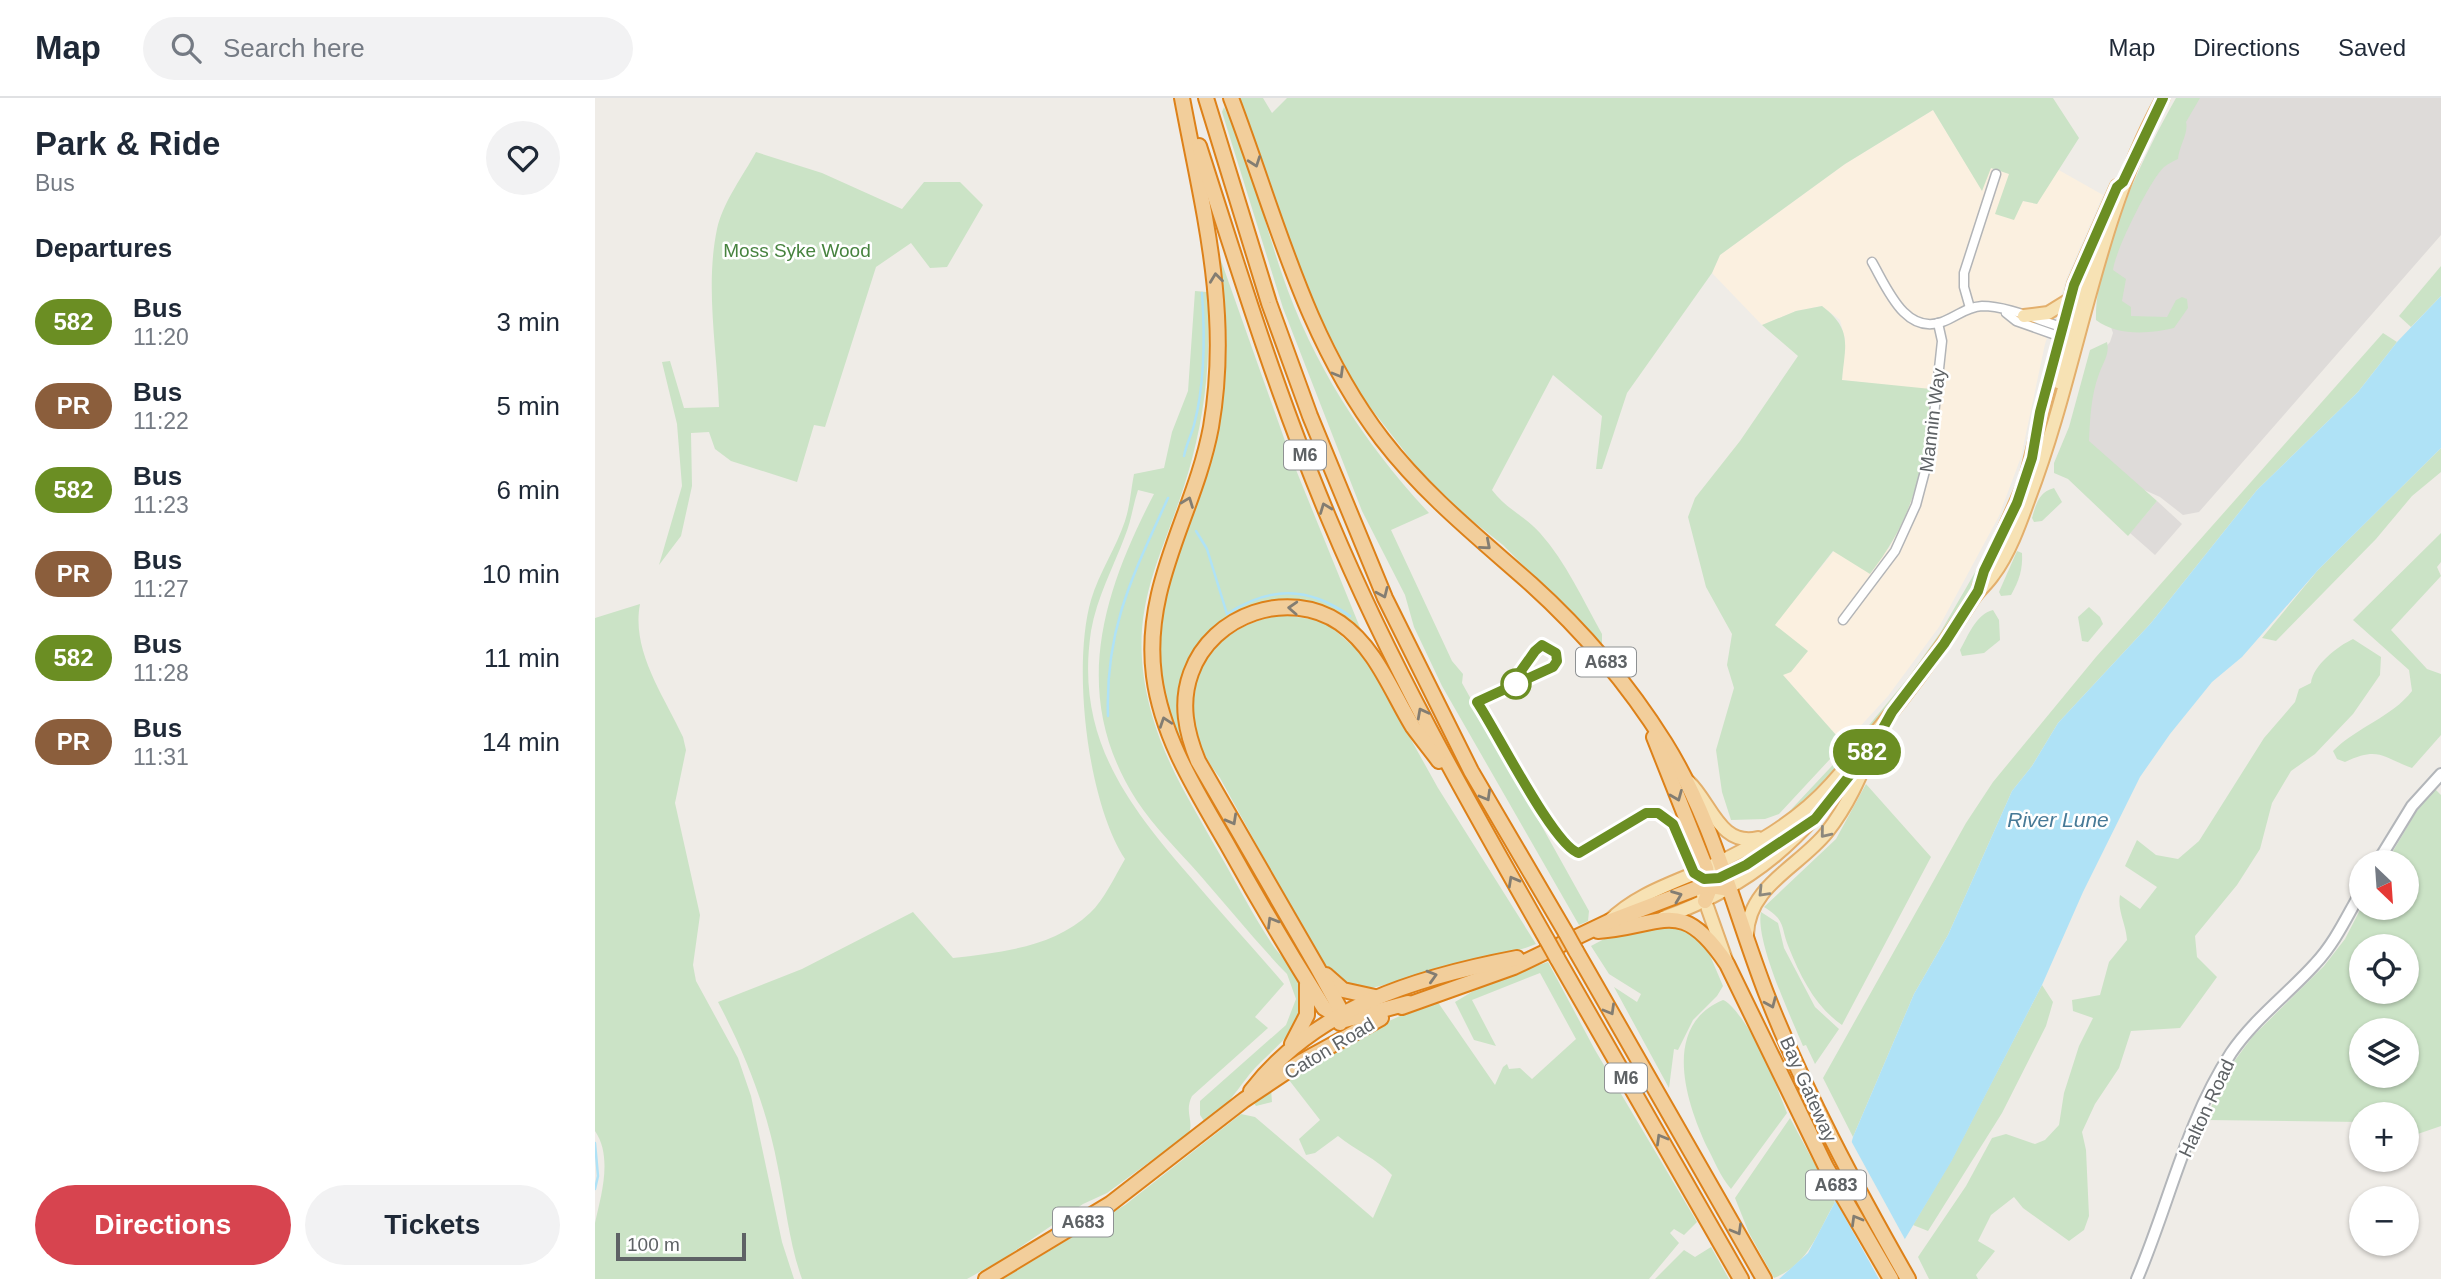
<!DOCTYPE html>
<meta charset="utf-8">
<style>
:root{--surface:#fff;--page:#f2f2f3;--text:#1f2937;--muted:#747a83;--line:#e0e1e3;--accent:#d7444f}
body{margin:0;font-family:Arial,sans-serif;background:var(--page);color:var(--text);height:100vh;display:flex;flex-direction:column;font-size:26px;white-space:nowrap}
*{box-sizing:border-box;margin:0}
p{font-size:23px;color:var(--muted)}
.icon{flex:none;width:38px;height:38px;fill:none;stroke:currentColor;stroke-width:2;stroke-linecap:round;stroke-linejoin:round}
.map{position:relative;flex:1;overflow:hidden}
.side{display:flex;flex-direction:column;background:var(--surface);width:595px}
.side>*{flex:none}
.badge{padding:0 14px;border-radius:23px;font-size:24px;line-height:46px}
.needle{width:46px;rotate:155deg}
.buttons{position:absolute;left:1754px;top:752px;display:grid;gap:14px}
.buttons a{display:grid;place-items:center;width:70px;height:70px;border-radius:50%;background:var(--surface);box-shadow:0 2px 5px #0004;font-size:35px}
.scale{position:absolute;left:21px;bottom:18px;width:130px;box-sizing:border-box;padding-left:7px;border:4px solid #5e6265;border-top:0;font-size:19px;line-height:24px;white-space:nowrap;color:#5e6265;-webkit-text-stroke:5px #fff;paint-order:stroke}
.map>.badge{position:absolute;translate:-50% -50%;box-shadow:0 0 0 4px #fff}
h2{padding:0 35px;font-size:26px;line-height:63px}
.round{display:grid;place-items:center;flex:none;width:74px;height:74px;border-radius:37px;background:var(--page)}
.head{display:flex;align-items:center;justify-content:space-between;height:119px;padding:0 35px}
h1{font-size:33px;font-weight:800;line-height:52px}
.action{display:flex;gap:14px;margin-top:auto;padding:14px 35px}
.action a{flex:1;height:80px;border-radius:42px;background:var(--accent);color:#fff;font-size:28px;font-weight:800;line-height:80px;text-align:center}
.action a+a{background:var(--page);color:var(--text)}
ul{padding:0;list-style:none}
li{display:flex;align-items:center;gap:21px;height:84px;padding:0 35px}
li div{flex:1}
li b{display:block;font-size:26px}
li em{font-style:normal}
li .badge{min-width:77px;font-weight:700;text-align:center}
header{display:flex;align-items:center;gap:42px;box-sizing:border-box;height:98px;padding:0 35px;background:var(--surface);border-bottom:2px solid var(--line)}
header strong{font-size:33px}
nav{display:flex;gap:38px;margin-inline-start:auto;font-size:24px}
.search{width:490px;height:63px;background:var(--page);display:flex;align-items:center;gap:18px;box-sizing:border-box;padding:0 24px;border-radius:38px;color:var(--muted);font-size:26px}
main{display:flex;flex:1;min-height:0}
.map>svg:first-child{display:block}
.commercial{fill:#fbf0e0}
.industrial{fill:#dedbd9}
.green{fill:#cbe3c6;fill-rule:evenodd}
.water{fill:#afe2f6}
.pier{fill:#efece7}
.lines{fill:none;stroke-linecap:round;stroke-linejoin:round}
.stream{stroke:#afe2f6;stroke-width:2.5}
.street-casing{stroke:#b2b4b7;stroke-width:11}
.secondary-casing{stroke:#b3b6ba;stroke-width:14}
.primary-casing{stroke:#e3af6c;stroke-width:16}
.highway-casing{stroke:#dd8119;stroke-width:18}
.street{stroke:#fff;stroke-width:8}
.secondary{stroke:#fff;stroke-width:10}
.primary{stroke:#f7e2b4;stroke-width:12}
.highway{stroke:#f2ce9b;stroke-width:14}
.highway-bridge-casing{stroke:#dd8119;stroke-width:18;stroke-linecap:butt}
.highway-bridge{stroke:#f2ce9b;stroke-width:14}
.oneway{stroke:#837d72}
.oneway2{stroke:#8c887d}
.line-casing{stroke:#fff;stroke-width:16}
.line{stroke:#6b8e23;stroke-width:10}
.stop-dot{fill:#fff;stroke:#6b8e23;stroke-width:3.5}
.labels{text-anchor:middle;stroke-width:5;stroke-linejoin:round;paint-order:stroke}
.shield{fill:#fff;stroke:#8e9193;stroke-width:2}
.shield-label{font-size:18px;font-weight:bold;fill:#5e6265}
.park-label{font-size:19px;fill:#47833f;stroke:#fff}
.street-label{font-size:19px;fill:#5e6265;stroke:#fff}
.water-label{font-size:21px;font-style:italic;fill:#477a97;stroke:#fff}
</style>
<header>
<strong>Map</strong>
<div class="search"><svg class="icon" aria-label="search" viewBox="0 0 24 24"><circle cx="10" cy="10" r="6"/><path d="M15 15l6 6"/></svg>Search here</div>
<nav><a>Map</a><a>Directions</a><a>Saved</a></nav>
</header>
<main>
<section class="side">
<div class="head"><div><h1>Park &amp; Ride</h1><p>Bus</p></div><a class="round"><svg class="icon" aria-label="heart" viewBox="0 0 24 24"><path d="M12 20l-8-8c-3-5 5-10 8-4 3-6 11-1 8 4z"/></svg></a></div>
<h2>Departures</h2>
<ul>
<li><span class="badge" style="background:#6b8e23;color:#fff">582</span><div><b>Bus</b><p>11:20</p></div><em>3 min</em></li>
<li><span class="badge" style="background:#8b5e3c;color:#fff">PR</span><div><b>Bus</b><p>11:22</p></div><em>5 min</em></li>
<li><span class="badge" style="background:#6b8e23;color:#fff">582</span><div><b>Bus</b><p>11:23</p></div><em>6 min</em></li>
<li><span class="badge" style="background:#8b5e3c;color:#fff">PR</span><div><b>Bus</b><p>11:27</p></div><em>10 min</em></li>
<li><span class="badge" style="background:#6b8e23;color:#fff">582</span><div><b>Bus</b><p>11:28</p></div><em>11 min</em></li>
<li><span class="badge" style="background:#8b5e3c;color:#fff">PR</span><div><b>Bus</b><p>11:31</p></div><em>14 min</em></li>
</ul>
<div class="action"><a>Directions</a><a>Tickets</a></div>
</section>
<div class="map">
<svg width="1846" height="1181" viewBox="0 0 1846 1181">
<rect width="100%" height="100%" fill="#efece7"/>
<polygon class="commercial" points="1338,12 1387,92 1395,70 1415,76 1401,116 1428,103 1442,106 1462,71 1508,97 1472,179 1450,246 1426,359 1404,418 1344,529 1293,598 1249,646 1187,576 1179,527 1239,453 1294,451 1325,383 1336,292 1247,282 1250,241 1245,222 1227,208 1201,213 1167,227 1117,175 1125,157 1250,66"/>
<g class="industrial">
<polygon points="1583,0 1846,0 1846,137 1604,414 1588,417 1565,399 1478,360 1493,270 1515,244 1518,235 1501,185"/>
<polygon points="1562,403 1587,426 1560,457 1535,435"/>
</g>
<g class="green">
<path d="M645,0h23l9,15 15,-15h766l26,40 -42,66 -14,-3 -9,19 -19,-6 14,-40 -18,-6 -9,23 -49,-81 -88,54 -125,91 -8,18 -85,120 -25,76h-6l6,-53 -49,-41 -61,115c14,19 33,26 48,43 26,29 43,67 62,101v11l-99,-100 -43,-34 -41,-41 -60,-77 -52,-102z"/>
<path d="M1581,0h24l-14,24c3,11 -7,24 -8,37 -5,2 -10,5 -14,8 -14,13 -49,84 -51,103l13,9 -4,22 9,6v9l36,1 9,-17 6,-3 5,2 1,9 -14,20c-25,6 -57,8 -78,-8 -2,-62 49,-168 80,-222z"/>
<path d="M629,9c25,48 40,115 58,167 31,91 82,169 147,239l-38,17 61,131 11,13 -1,9 127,228 -1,10 -9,4 -137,-239 -28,-59 -9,-32 -43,-84 -79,-203 -61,-196z"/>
<path d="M161,54l66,21 80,36 22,-27h36l23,23 -36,62 -17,1 -19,-25 -35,24 -51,160 -11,-2 -17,57 -66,-21 -16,-12 -6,-17 -18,1 1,53 -11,50 -22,29 23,-79 -5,-62 -15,-62 8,-1 14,47 35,-1c-2,-58 -14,-121 -2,-178 6,-27 26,-53 39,-77z"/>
<path d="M623,154l72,203 73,180 -17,-15 -94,-13 -62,55 -3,87 10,24 -4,2c-15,-34 -30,-69 -34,-106 -8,-81 37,-161 57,-237 15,-58 12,-122 2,-180z"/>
<polygon points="1846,168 1846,198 1816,229 1804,218"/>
<path d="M600,193l12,1c4,57 0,111 -15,167 -26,99 -71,146 -40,256 14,50 42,93 67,138 18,31 34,62 53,91 11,17 38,36 33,58 -7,30 -30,45 -50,66 -15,16 -30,45 -51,53l-4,-6v-14l86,-76 10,-26 -9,-25c-31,-32 -59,-67 -88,-100 -21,-24 -45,-47 -62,-73 -67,-104 -36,-205 17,-307l-16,-4c-5,15 -7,32 -13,46 -12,32 -28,61 -34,95 -16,107 36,173 102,249 30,35 61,69 91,104l-29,33 13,11 -76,68c-8,16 2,24 -3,37l-82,60 -24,11 -80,55 -36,20h-165c-13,-36 -16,-73 -24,-111 -11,-59 -32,-113 -60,-166l84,-33 111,-57 40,46c47,-6 100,-10 137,-45 14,-13 25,-37 35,-54 -38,-58 -53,-193 -34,-259 8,-27 25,-52 34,-79 5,-15 6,-32 9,-47l30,-6 8,-36 16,-41z"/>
<path d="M1227,208c31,24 23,39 20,74l89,9c-7,75 -13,123 -61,185l-37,-23 -58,74 33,26 -17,21 -8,3 61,69 -65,70 -14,5 -34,1 -9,-28 -6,-42 18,-62 -7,-23 5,-31 -26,-47 -18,-70 7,-19 45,-57 58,-85 -36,-31 34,-14z"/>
<polygon points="1788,235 1802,244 1763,294 1662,392 1556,525 1463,625 1437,668 1417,693 1353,837 1319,896 1258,1039 1228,980 1371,725 1398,684 1501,559"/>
<path d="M1512,244c3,12 -4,21 -8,32 -8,21 -9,45 -10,67l68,60 -29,35 -60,-57 -14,-6v-10l15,-36 21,-77z"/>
<polygon points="1846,350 1846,374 1817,398 1781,441 1681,543 1667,540 1723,472"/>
<path d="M1459,390l8,14 -20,19 -8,1 -2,-4c4,-14 7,-26 22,-30z"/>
<path d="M1846,435v29l-4,5 4,9 -50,54 36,39 14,5v61l-29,33c-30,-11 -33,-22 -67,-6l-8,-3 -4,-8c24,-24 59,-34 79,-60l-3,-21 -56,-50z"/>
<path d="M1397,445c-35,88 -115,192 -184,257 -12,12 -29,22 -43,32l19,-15 76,-81 48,-58 32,-45z"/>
<path d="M1422,453l5,2c1,16 -3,28 -11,42l-10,1 -2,-4z"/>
<path d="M45,506c-9,47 24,92 43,133l3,13 -11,53 25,112 -7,50 3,16 42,77 13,38 31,146 12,37h-199c0,-17 0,-39 0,-56 6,-27 18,-66 0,-92v-513z"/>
<polygon points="1494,509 1505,519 1508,526 1493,544 1487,543 1483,519"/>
<path d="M1398,512l6,10 1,20 -16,13 -22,3 -2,-6c8,-14 16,-36 33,-40z"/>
<path d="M689,517l32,5 14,6 35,31 73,131 98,156c-29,12 -60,14 -90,22 -33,8 -60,23 -95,24l-26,-21 -105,-191c-54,-67 -23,-153 64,-163z"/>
<path d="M1758,541l28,18 -1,18 -27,39 -38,40 -24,17 -19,32 -12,46 -23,36 -42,51 2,21 20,20 -37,51 -49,3 -12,37 -24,36 -13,28 4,18 3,66 -5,14 -15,11 -46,-33 -9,-11 -23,18 -13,26 17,10 -19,24 2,4h-49l-11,-22 48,-71 26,-48 14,-4 29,10 10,-4 14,-15 5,-32 15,-47 14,-28 -20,-7 -1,-11 28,-5 9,-33 18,-22c-1,-16 -10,-30 -7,-45l20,14 17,-22 -32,-21 12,-26 19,15 22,4 21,-18 65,-103 31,-36 4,-13 12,-6c2,-18 27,-37 42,-44z"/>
<path d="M1271,686l65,73 -89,168c-26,-18 -41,-47 -53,-77 -9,-21 -2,-27 -25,-41l72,-68z"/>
<path d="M1840,691l6,6v331l-35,12v-23h-45v7l-155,-2 18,-45 29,-39 71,-70 21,-27 16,-31h45v-45h-20l30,-51zM1766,849h45v45h-45zM1766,933h45v45h-45z"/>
<path d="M1166,814l17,11 6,25 31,59 24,22 -24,35 -9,-19 -3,1c-12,-29 -48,-105 -42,-134z"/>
<polygon points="1076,828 1098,833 1111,848 1128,888 1122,898 1098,922 1083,952 1079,951 1074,990 1019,889 1042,904 1046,896 1014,876 996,848 1011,840"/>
<path d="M953,864l47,88 102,172 -13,13 -10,-6 -4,4 9,10 -30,36h-646l122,-74 116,-91 14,3 118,101 19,-43c-15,-16 -37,-25 -54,-39l-23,17 -9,2 -7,-16 21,-19 -31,-40 -18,9 1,13 -16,4 -3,-4c62,-44 112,-74 184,-101l58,84 8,-18 4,-3 2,5 11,-1 12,11 44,-40 -36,-66 -68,27 24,46 -22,-6 -19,-38 35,-21z"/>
<polygon points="1447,887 1458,904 1451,928 1407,1015 1333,1133 1318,1127 1356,1063"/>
<path d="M1128,902c15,5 43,59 52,74l-2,4 14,35 -56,76c-11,-13 -16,-27 -24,-42 -21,-45 -46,-121 16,-147z"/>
<path d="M1195,1020l45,84c-17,30 -27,63 -61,76l-25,-45 -14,-35z"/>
<polygon points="1116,1149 1134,1181 1060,1181 1089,1152 1100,1159"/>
</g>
<polygon class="water" points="1846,198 1846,350 1723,472 1647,559 1617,584 1575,636 1545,679 1488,794 1447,887 1356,1064 1286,1181 1184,1181 1213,1155 1240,1104 1258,1039 1319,896 1353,837 1417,693 1437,668 1463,625 1556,525 1662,392 1763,294 1802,244"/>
<polygon class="pier" points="1254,1039 1312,1145 1290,1181 1284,1181 1238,1098"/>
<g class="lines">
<g class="stream">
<path d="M589,358c2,-11 7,-20 10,-31 11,-41 11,-89 8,-132"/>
<path d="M601,433l11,18 20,65c43,-28 81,-28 123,2"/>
<path d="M513,618c-3,-88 25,-141 60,-218"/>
<polyline points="0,1045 3,1078 0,1091"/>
</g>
<defs>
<g id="street">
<path d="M1277,164c15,26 33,73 70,60 14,-5 24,-15 40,-16 26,0 58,15 83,22"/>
<polyline points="1375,210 1369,189 1369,175 1401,76"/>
<polyline points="1411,215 1421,223 1469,240"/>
<polyline points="1248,522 1300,453 1321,407 1335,354 1347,243 1343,225"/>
</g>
<g id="secondary">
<polyline points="1782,765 1817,708 1846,676"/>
<path d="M1542,1181c32,-75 49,-157 94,-226 23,-34 57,-59 84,-89 20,-21 32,-48 46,-72"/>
</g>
<g id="primary">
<polyline points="1429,218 1453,215 1474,202"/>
<polyline points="1463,284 1498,160"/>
<polyline points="1384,489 1430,384 1479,186 1522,88"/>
<path d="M1094,684c22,21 31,65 69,56"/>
<polyline points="1105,780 1130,778 1204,730"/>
<polyline points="1108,797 1131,862"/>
<path d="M1068,820c93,-34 140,-80 199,-158"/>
<path d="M1013,824c27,-27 62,-38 97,-53 46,-21 92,-47 126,-85 52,-58 100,-119 142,-185 6,-9 14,-15 20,-24 16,-21 27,-52 36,-77 50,-131 66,-277 134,-400"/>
<path d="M1152,837c1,-49 52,-68 80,-103 21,-27 33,-55 46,-86"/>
</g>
<g id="highway">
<path d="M587,0c21,112 49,214 29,329 -16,86 -69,158 -57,249 8,62 43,116 73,168 31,56 63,110 97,164l21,12 63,-17"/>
<polyline points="611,0 674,205 715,318 790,500 876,673 971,835"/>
<path d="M636,0c45,118 73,239 151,341 43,56 97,99 149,145 52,47 97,100 134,159 48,77 69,167 101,250 39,100 89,193 142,286"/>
<path d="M604,48c40,126 80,254 131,375 61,146 139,282 217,419"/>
<polyline points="1059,639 1111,770 1114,793 1110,803"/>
<path d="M1003,833c66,-5 83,-36 129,33l99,203 65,112"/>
<polyline points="981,853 1169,1181"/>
<polyline points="962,860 1146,1181"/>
<polyline points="731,877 748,892 780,899"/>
<polyline points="807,909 919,869 1013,824 1110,787 1134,791"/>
<path d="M745,925l-1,-16 -22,-40 -119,-206c-12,-29 -18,-58 -7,-88 21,-59 98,-85 149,-50 36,25 51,68 73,104 8,11 17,22 26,34"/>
<polyline points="697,946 712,917 712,886"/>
<path d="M656,993c65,-84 166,-114 266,-133"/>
<polyline points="391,1181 515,1106 649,1002 706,964 786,920"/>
</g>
</defs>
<use href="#street" class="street-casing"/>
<use href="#secondary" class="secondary-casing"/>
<use href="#primary" class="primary-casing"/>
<use href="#highway" class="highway-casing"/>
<use href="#street" class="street"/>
<use href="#secondary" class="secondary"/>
<use href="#primary" class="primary"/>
<use href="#highway" class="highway"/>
<defs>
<g id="highway-bridge">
<polyline points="971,835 981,853"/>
<polyline points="952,842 962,860"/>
</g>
</defs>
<use href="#highway-bridge" class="highway-bridge-casing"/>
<use href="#highway-bridge" class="highway-bridge"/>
</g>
<defs><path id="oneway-chevron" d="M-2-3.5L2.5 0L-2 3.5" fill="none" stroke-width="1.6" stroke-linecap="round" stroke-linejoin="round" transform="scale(1.75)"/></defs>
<g class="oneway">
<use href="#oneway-chevron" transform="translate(660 64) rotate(70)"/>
<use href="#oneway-chevron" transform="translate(621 180) rotate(-97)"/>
<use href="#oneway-chevron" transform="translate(744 275) rotate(60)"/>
<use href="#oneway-chevron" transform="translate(593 404) rotate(-69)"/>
<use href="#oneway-chevron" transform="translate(730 410) rotate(-111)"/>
<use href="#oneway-chevron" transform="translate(891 447) rotate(41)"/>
<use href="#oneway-chevron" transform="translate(788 495) rotate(66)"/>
<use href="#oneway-chevron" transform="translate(698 510) rotate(-177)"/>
<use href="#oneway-chevron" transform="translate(827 615) rotate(-118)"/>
<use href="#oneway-chevron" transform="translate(570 624) rotate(-109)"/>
<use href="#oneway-chevron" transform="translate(891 698) rotate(60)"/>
<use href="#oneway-chevron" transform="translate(1082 698) rotate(68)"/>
<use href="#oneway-chevron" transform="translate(637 722) rotate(61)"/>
<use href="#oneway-chevron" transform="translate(918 783) rotate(-119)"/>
<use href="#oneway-chevron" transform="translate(1082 798) rotate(-21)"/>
<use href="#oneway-chevron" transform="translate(677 824) rotate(-121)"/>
<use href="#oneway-chevron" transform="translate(837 878) rotate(-16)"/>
<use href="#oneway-chevron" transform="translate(1176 905) rotate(67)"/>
<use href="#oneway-chevron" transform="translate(1015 912) rotate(60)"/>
<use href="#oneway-chevron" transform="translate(1066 1041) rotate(-120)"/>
<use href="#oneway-chevron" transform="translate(1261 1122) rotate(-120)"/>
<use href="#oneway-chevron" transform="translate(1142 1132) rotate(60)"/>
</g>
<g class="oneway2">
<use href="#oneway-chevron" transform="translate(1230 735) rotate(129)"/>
<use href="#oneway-chevron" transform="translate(1168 794) rotate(134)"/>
</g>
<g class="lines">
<defs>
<path id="line" d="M923,577l17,-24 7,-6 14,8 1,8 -4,6 -76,35c19,28 78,146 102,151l67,-40h12l15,11 21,49 10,6 15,-1 27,-13 69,-46 58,-73 19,-34 52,-68 34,-53 6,-20 33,-68 15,-45 8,-46 34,-127 43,-98 6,-5 40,-84"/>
</defs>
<use href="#line" class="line-casing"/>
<use href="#line" class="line"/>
</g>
<circle class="stop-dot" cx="921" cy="586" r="14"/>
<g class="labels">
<g class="shield">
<rect x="689" y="342.5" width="42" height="29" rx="5"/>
<rect x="981" y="549.5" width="60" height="29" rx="5"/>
<rect x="1010" y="965.5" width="42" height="29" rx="5"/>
<rect x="1211" y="1072.5" width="60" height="29" rx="5"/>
<rect x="458" y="1109.5" width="60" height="29" rx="5"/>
</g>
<g class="shield-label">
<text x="710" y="363">M6</text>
<text x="1011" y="570">A683</text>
<text x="1031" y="986">M6</text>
<text x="1241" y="1093">A683</text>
<text x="488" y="1130">A683</text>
</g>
<g class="park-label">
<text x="202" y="159">Moss Syke Wood</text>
</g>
<g class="street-label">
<text transform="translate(1337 322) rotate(-83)" y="7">Mannin Way</text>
<text transform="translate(734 950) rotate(-31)" y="7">Caton Road</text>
<text transform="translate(1214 991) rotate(66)" y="7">Bay Gateway</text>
<text transform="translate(1611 1010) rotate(-65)" y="7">Halton Road</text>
</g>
<g class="water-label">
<text x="1463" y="729">River Lune</text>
</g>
</g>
</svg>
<div class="buttons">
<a><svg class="needle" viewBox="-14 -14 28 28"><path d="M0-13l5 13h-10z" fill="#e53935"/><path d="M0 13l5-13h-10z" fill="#747a83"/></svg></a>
<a><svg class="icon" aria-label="locate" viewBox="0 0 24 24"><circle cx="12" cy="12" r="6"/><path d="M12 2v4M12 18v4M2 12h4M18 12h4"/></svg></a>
<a><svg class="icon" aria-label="layers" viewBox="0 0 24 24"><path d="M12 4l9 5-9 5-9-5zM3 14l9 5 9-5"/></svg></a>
<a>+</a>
<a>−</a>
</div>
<div class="scale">100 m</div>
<b class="badge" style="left:1272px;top:654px;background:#6b8e23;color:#fff">582</b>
</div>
</main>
